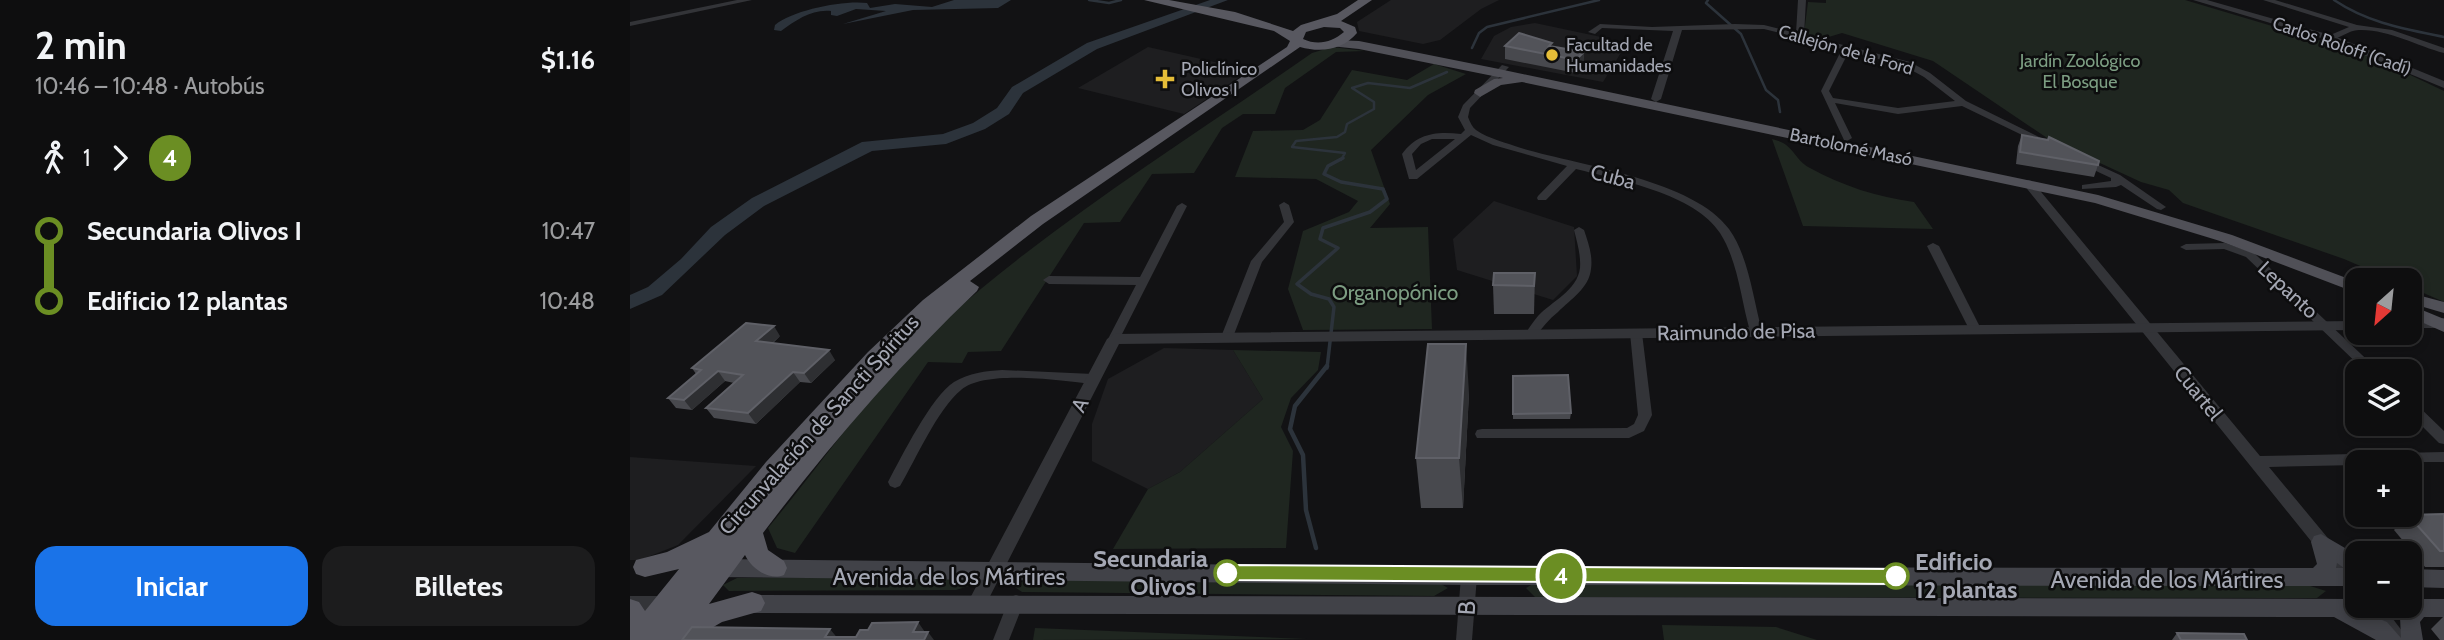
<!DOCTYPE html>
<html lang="es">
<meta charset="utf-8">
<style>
:root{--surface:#0e0e0f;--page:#1c1c1d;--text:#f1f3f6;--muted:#9b9c9e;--line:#2e2e2f;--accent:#1a73e8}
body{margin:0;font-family:Cabin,sans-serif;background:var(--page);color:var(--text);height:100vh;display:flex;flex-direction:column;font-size:26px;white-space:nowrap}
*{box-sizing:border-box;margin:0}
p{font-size:23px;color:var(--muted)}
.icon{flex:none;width:38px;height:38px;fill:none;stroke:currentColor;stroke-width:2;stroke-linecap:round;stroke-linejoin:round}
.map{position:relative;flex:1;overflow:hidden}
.details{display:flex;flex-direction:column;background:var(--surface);width:630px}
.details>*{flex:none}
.badge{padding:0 14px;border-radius:23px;font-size:24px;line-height:46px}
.needle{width:46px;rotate:207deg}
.tools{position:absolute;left:1715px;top:268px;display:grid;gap:14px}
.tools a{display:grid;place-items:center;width:77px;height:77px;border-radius:14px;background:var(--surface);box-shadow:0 4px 10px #0003,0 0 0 2px var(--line);font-size:35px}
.map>.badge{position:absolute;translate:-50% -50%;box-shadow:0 0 0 4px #fff}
.legs{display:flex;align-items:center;gap:10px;height:77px;padding:0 35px;font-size:23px}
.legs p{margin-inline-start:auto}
.summary{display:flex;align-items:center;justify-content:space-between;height:119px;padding:0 35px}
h1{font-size:38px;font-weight:700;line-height:52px}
.button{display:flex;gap:14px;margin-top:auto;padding:14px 35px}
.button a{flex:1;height:80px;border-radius:21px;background:var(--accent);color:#fff;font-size:28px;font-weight:700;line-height:80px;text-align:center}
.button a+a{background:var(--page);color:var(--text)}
ul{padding:0 35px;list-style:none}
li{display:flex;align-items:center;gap:24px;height:70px;font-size:26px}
li i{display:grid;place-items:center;width:10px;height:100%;margin:0 9px;background:currentColor}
li i::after{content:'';width:18px;height:18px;margin:-9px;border:5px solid;border-radius:50%;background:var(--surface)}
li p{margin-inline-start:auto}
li:first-child i{background:linear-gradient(#0000 50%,currentColor 0)}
li:last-child i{background:linear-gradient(currentColor 50%,#0000 0)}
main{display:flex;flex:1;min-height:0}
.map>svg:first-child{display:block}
.built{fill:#1e1e20}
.green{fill:#1f2620}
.water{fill:#2c333b}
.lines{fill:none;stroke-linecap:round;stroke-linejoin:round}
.stream-far2{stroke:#2c333b;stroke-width:2.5}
.stream-far1{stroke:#2c333b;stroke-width:3.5}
.stream{stroke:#2c333b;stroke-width:4.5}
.river{fill:#2c333b;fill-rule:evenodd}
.minor{fill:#333438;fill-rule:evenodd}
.tertiary{fill:#333438;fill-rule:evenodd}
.secondary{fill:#414248;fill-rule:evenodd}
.primary{fill:#505057;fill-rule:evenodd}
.trunk{fill:#585860;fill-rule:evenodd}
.wall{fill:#48494e}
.shaded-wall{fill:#2e2f32}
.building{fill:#525359;stroke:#5f6067;stroke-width:2}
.line-1{fill:#6b8e23;stroke:#fff;stroke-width:2}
.poi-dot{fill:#e5bd38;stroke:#0d0d0e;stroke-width:2.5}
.stop-1-dot{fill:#fff;stroke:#6b8e23;stroke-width:3.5}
.labels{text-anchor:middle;stroke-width:5;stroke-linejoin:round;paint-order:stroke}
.far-poi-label{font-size:18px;fill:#a4a7b3;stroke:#0d0d0e;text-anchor:start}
.far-street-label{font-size:18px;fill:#a4a7b3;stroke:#0d0d0e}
.far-park-label{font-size:18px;fill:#7c9d82;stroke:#0d0d0e}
.street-label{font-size:21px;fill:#a4a7b3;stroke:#0d0d0e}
.park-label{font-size:21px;fill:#7c9d82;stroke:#0d0d0e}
.near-stop-label{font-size:24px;font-weight:bold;fill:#a4a7b3;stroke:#0d0d0e;text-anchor:end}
.near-street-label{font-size:24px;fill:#a4a7b3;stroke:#0d0d0e}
</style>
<main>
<section class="details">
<div class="summary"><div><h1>2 min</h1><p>10:46 – 10:48 · Autobús</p></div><b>$1.16</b></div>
<div class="legs"><svg class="icon" aria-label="walk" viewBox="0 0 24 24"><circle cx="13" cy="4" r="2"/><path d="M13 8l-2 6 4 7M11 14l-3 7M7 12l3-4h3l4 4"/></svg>1<svg class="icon" aria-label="forward" viewBox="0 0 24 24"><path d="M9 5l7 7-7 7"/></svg><b class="badge" style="background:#6b8e23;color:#fff">4</b></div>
<ul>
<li><i style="color:#6b8e23"></i><b>Secundaria Olivos I</b><p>10:47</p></li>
<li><i style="color:#6b8e23"></i><b>Edificio 12 plantas</b><p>10:48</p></li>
</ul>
<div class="button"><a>Iniciar</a><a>Billetes</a></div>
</section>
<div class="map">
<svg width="1814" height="640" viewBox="0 0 1814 640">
<rect width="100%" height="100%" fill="#121214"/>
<g class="built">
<polygon points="761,0 869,0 851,9 810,40 793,44 729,31 727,22"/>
<polygon points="905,23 971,37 964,46 992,51 973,82 851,59 864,36 881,27"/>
<polygon points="518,47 620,70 554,114 448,88"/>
<polygon points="864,201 944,227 947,276 923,300 827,270 823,239"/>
<polygon points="534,348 603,350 633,399 550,472 518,489 462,461 462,424 478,379"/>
<polygon points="0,457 126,466 48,545 10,560 0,560"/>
</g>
<g class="green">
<polygon points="1196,0 1555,0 1736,54 1814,91 1814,302 1780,287 1780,280 1763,280 1714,259 1553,203 1539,190 1511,182 1420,140 1303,61 1212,33 1192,39 1174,34 1178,2 1196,3"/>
<path d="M702,47l33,4 -29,1 -51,36 -10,26h-32l-21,14 -28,45 -42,1 -32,48 -36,1 -83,128 -33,1 -6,11 -34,-1 -133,191 -18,-5 -9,-20c58,-70 112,-150 179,-210 113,-100 242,-179 365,-265z"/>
<polygon points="804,64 836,74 798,95 741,150 760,204 740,228 798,227 802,329 673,330 658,289 673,231 719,212 728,201 686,179 605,177 623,131 673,130 690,120 722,70 777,80"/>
<path d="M1142,139c23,5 21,20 38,29 33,18 67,29 104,34l19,27 -130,-3z"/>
<polygon points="603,350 691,352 688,370 661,398 651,427 663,451 656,548 483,549 518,489 550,472 633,399"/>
<polygon points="333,576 339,586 326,590 99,591 93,585 107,578"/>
<polygon points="400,578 806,581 818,588 804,596 392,592 383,586"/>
<polygon points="906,582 1674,584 1696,591 1687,598 905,597 896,588"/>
<polygon points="1032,625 1146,627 1187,640 1034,640"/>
<polygon points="405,628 677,639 403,640"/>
</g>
<path class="water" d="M324,0h57l-13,8 -85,2 -70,14 43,-13 -30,-2 -19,7 -6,-1v-4c-19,-2 -35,9 -50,20l-7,-1 1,-5c18,-15 68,-25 92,-22l3,5 25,-4 37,3z"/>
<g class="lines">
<g class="stream-far2">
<polyline points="459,0 479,3 491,0"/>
<polyline points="1078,0 1076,3 1111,34 1136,90 1148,100 1150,112"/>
<path d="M1704,0c34,23 71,29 110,37"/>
<polyline points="842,48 849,33 857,27 969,0"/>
<polyline points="711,160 715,153 662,147 666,141 707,137 715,132 717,124 744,109 744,102 722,88 738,83 780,88 817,72"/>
</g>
<polyline class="stream-far1" points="697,368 704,307 699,299 681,294 667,284 708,248 690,239 693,228 740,212 757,199 753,189 711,182 694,174 698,166 713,158"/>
<polyline class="stream" points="686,548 676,510 673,455 660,429 665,406 697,366"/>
<polygon class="river" points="580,0 598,0 467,49 393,93 379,114 355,129 316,144 242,151 134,206 95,235 32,295 0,309 0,295 18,287 51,259 81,227 122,198 232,142 313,134 343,123 367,108 382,87 457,43"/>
<g class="minor">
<polygon points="107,0 122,0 0,26 0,22"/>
<path d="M1168,0h8l-2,35 106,27 20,11 36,28 87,43 -5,3 -3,-1 -83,-40 -64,8 -63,-11 17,35 -5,3 -3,-1 -23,-49 21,-42 -78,-20 -82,1 -21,69 -5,3 -5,-3 22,-68 -71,-3 -7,6 -7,-2 12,-8 52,3 83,-3 29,1 32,8zM1219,51l55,15 20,11 31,24 -57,7 -65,-10 -4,-7z"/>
<path d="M1633,0h12l82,25 35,5 52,18v5c-27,-7 -56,-24 -85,-23 -11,0 -20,10 -31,10v-4l21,-9z"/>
<path d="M872,65l7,2 -39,41 -2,9c2,5 4,10 8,13 13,9 31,13 45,18 57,17 173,32 208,81 20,28 24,70 33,102l-2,3h-8l-2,-3c-9,-31 -12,-70 -30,-98 -25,-39 -101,-53 -144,-64l-30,31h-8l-1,-2 1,-2 29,-30 -74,-21 -22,-10 -54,44h-8l-7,-25c15,-21 35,-23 59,-20l4,-4 -7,-13 5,-12zM802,139h23l-39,31 -4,-16 9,-10z"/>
<polygon points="1453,158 1490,175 1536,207 1531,210 1527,209 1491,185 1486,187 1452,189 1452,185 1481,181 1481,178 1449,163 1449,159"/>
<polygon points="1398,180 1402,181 1630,456 1814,452 1814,462 1727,462 1727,465 1639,467 1726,572 1727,575 1726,582 1720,584 1714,582 1394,185 1393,183"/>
<polygon points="654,202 659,205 664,222 632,262 603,337 601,340 593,340 591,337 621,261 654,222 649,205"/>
<polygon points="552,203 557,206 488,342 480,342 478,339 506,285 419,284 413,280 419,276 510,277 547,206"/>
<path d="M949,227l5,3c4,12 9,25 7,39 -2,19 -20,30 -33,43 -9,7 -16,16 -23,25h-8l-2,-3c4,-6 8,-12 13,-18 14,-15 39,-25 42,-48 1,-13 -3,-26 -6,-38z"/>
<polygon points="1303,243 1309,246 1351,329 1349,332 1345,333 1339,329 1297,246"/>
<polygon points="1595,243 1624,253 1749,371 1735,371 1616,257 1594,249 1556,250 1550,247 1556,244"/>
<polygon points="1006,329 1012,333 1022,415 1014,431 999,438 847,438 845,434 847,430 852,429 997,428 1004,424 1008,415 1000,333"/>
<path d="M372,370l91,4 5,2 2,3 -2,3 -5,2c-32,-3 -107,-15 -132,6 -24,20 -45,69 -61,96l-5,2 -5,-2 -2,-4c14,-26 43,-85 66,-100 15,-9 32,-11 48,-12z"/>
<polygon points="1780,401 1785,403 1814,431 1814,444 1809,443 1780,414"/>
<polygon points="839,569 845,571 847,576 842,640 826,640 831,576 833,571"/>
<polygon points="386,595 392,597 394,602 379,640 363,640 380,597"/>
</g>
<g class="tertiary">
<polygon points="1563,0 1577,0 1704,36 1814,81 1814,88 1698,40"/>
<polygon points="1814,318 1814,328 1780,328 1780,320"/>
<polygon points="1727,321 1727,330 489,344 354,608 347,610 340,608 338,602 477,339 484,334"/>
<polygon points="0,596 34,596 41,598 43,604 41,610 34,612 0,612"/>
<polygon points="1733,606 1753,606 1779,640 1757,640"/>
</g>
<g class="secondary">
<path d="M1691,534l36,21v31l-888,-1 -754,-8 -7,-3 -3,-6 3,-6 7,-3 754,8 844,1 4,-4 -6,-22 3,-6zM1707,563l7,5h-8z"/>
<polygon points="1780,569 1814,570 1814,588 1780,587"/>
<path d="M115,595l1612,4v7h53v-7h34v18h-20l-4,5 3,18h-47l-42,-23 -1589,-4 -7,-3 -4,-6 4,-6zM1745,617h25l1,21 -14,-16z"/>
</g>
<g class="primary">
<polygon points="704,40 729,41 869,69 1468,195 1602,235 1727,282 1727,293 1590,241 1465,203 892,82 871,85 850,97 844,93 845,90 864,79 873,78 729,49 700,46 700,42"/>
<polygon points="1780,293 1814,302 1814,313 1780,303"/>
<polygon points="1780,305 1814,319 1814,332 1780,317"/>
</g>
<path class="trunk" d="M514,0h25l66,12 58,19 8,-6 36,-11 21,-14h14l-31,21 14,6 2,6c-14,17 -36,20 -57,14l-257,177 -73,57 9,6 -2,4c-79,75 -149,156 -214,242l5,17 16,11 3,7 -3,7c-15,6 -32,-6 -39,-20l-36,49 43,-12 9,3 4,8 -4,8 -39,11 -31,18h-61v-41l9,3 6,9 34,-42 -34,8 -9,-3 -3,-7 3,-7 31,-8 42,-20 57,-70 102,-110 55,-52 108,-84 256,-169 3,-6 -16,-10zM694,27l16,1 4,4c-12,10 -26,14 -41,7l3,-7z"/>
</g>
<g class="wall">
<polygon points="875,46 954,52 953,65 946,73 875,59"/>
<polygon points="1392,135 1468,165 1464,177 1386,164 1388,146"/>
<polygon points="905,273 904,314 864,314 863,285"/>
<polygon points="150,336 143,343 205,360 181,383 170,382 126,424 84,418 76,408 104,383 95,381 62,410 46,408 38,398 66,374 62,368"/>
<polygon points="883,376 941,413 940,419 883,419"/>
<polygon points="839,393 833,508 791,508 786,458"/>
<polygon points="1814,514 1814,567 1795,567 1764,530 1778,515"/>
<polygon points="1814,616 1814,640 1810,640 1801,629"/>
<polygon points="1547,633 1617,640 1542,640"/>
</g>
<g class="shaded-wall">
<polygon points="954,52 953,65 946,73 946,60"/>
<polygon points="144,326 150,336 133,351 126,341"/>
<polygon points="836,344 839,393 833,508 829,458"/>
<polygon points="199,350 205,360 181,383 174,373"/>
<polygon points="88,371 95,381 62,410 54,400"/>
<polygon points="163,372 170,382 126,424 118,413"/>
<polygon points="288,622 297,635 298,632 304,640 288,640 283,632"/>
<polygon points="200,629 209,640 195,637"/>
</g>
<g class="building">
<polygon points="889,33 922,43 919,46 954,52 946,60 875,46"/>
<polygon points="1392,135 1418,140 1419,137 1469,161 1468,165 1390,152"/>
<polygon points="864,273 905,273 904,286 863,285"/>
<polygon points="116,323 144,326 126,341 199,350 174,373 163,372 118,413 76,408 113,375 88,371 54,400 38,398 71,370 62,368"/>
<polygon points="798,344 836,344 829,458 786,458"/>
<polygon points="938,375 941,413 883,414 883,376"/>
<polygon points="1814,514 1814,551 1810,551 1778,515"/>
<polygon points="288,622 283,632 298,632 294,640 52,640 62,627 200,629 195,637 226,637 230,630 238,630 242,623"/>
<polygon points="1547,633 1614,634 1617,640 1551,640"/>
</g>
<polygon class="line-1" points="597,565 1266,569 1275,576 1266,584 597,580 588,573"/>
<g class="poi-dot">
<circle cx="922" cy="55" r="7"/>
<path d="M531.5 68.5h7v7h7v7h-7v7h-7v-7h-7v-7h7z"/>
</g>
<g class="stop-1-dot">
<circle cx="597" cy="573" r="12"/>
<circle cx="1266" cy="576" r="12"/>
</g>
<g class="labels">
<g class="far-poi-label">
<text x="936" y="51">Facultad de<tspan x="936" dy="21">Humanidades</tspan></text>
<text x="551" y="75">Policlínico<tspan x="551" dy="21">Olivos I</tspan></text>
</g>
<g class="far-street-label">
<text transform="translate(1712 46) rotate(19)" y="6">Carlos Roloff (Cadí)</text>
<text transform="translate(1216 50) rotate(16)" y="6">Callejón de la Ford</text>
<text transform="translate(1221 147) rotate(12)" y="6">Bartolomé Masó</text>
</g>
<g class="far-park-label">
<text x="1450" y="67">Jardín Zoológico<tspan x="1450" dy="21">El Bosque</tspan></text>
</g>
<g class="street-label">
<text transform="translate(983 177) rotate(15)" y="7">Cuba</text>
<text transform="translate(1658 290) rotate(43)" y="7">Lepanto</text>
<text transform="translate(1106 332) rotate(-1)" y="7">Raimundo de Pisa</text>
<text transform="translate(1568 393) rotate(51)" y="7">Cuartel</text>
<text transform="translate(450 405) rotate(-63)" y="7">A</text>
<text transform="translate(189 425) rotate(-48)" y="7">Circunvalación de Sancti Spíritus</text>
</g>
<g class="park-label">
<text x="765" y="300">Organopónico</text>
</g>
<g class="near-stop-label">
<text x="578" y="567">Secundaria<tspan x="578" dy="28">Olivos I</tspan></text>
<text x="1285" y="570" text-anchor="start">Edificio<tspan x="1285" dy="28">12 plantas</tspan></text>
</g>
<g class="near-street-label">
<text x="319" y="585">Avenida de los Mártires</text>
<text x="1537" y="588">Avenida de los Mártires</text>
<text transform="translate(837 608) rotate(-86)" y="8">B</text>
</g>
</g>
</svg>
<div class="tools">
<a><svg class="needle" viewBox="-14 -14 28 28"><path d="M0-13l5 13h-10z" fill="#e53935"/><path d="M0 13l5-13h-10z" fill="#9b9c9e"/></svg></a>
<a><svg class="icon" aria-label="layers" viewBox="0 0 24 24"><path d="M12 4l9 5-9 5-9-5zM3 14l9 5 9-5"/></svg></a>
<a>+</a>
<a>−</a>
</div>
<b class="badge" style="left:931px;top:576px;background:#6b8e23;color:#fff">4</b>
</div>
</main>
